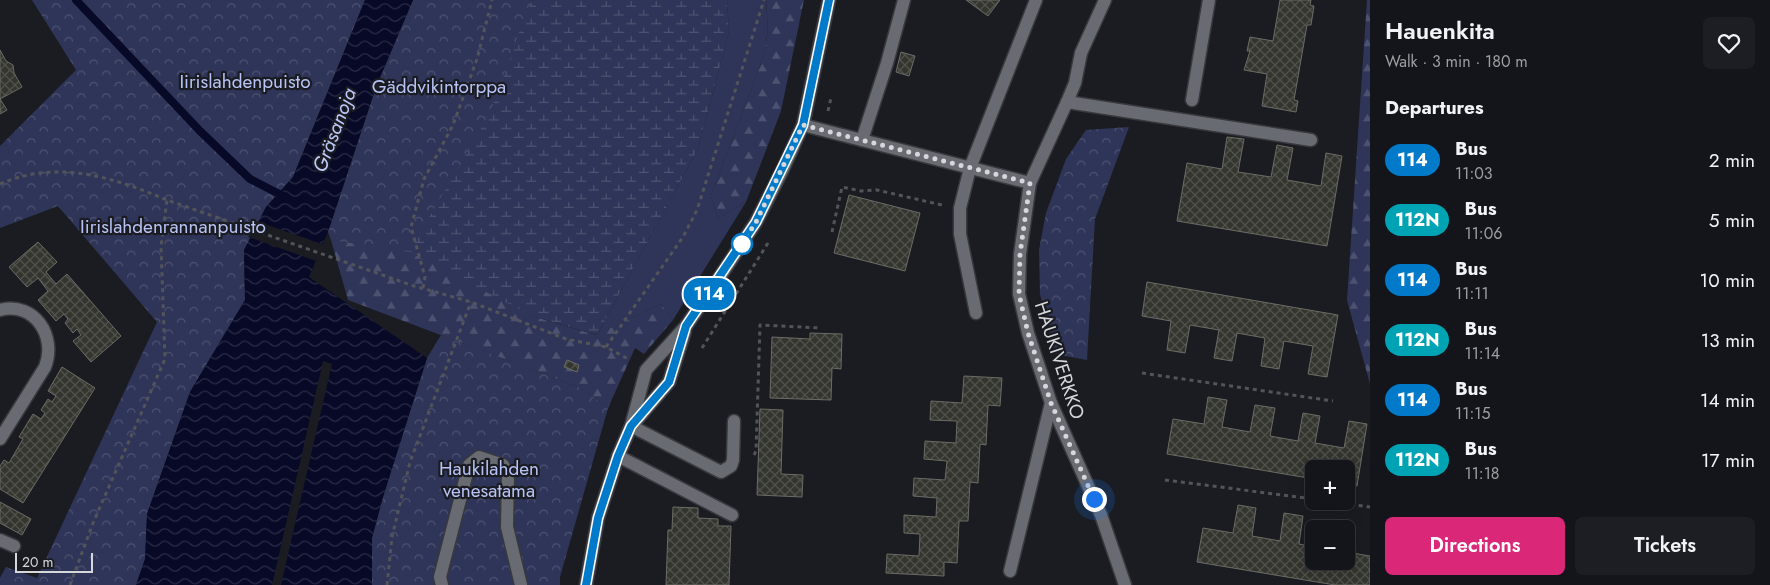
<!DOCTYPE html>
<meta charset="utf-8">
<style>
:root{--surface:#14151a;--page:#1d1e23;--text:#f1f3f6;--muted:#9d9fa2;--line:#333439;--accent:#db2777}
body{margin:0;font-family:Jost,sans-serif;background:var(--page);color:var(--text);height:100vh;display:flex;flex-direction:column;font-size:19px;white-space:nowrap}
*{box-sizing:border-box;margin:0}
p{font-size:16px;color:var(--muted)}
.icon{flex:none;width:28px;height:28px;fill:none;stroke:currentColor;stroke-width:2;stroke-linecap:round;stroke-linejoin:round}
.map{position:relative;flex:1;overflow:hidden}
.panel{display:flex;flex-direction:column;background:var(--surface);width:400px}
.panel>*{flex:none}
.badge{padding:0 10px;border-radius:16px;font-size:18px;line-height:32px}
.buttons{position:absolute;left:1305px;top:460px;display:grid;gap:10px}
.buttons a{display:grid;place-items:center;width:50px;height:50px;border-radius:8px;background:var(--surface);box-shadow:0 5px 20px #0002,0 0 0 1px var(--line);font-size:25px}
.scale{position:absolute;left:15px;bottom:12px;width:78px;box-sizing:border-box;padding-left:5px;border:2px solid #d6d7db;border-top:0;font-size:14px;line-height:18px;white-space:nowrap;color:#d6d7db;-webkit-text-stroke:4px #1b1c22;paint-order:stroke}
.you{position:absolute;width:25px;height:25px;margin:-12px;border:4px solid #fff;border-radius:50%;background:#1a73e8;box-shadow:0 0 0 8px #1a73e833}
.map>.badge{position:absolute;translate:-50% -50%;box-shadow:0 0 0 2px #fff}
h2{padding:0 15px;font-size:19px;line-height:45px}
.round{display:grid;place-items:center;flex:none;width:52px;height:52px;border-radius:8px;background:var(--page)}
.head{display:flex;align-items:center;justify-content:space-between;height:85px;padding:0 15px}
h1{font-size:24px;font-weight:600;line-height:38px}
.button{display:flex;gap:10px;margin-top:auto;padding:10px 15px}
.button a{flex:1;height:58px;border-radius:8px;background:var(--accent);color:#fff;font-size:20px;font-weight:600;line-height:58px;text-align:center}
.button a+a{background:var(--page);color:var(--text)}
ul{padding:0;list-style:none}
li{display:flex;align-items:center;gap:15px;height:60px;padding:0 15px}
li div{flex:1}
li b{display:block;font-size:19px}
li em{font-style:normal}
li .badge{min-width:55px;font-weight:700;text-align:center}
main{display:flex;flex:1;min-height:0}
.map>svg:first-child{display:block}
.green{fill:#2f3558}
.forest{fill:url(#forest-firs)}
.wetland{fill:url(#wetland-marsh)}
.park{fill:url(#park-crowns)}
.water{fill:url(#water-waves)}
.pier{fill:#1b1c22}
.lines{fill:none;stroke-linecap:round;stroke-linejoin:round}
.stream{stroke:#070927;stroke-width:8}
.building{fill:url(#building-cross-hatch);stroke:#6b6c64}
.minor-casing{stroke:#38393d;stroke-width:15}
.path{stroke:#53545a;stroke-width:3;stroke-dasharray:4 4;stroke-linecap:butt}
.minor{stroke:#696b72;stroke-width:12}
.line-casing{stroke:#fff;stroke-width:11}
.line{stroke:#007ac9;stroke-width:8}
.walk{stroke:#d6d7db;stroke-width:5;stroke-dasharray:0 9}
.stop-dot{fill:#fff;stroke:#007ac9;stroke-width:2.5}
.labels{text-anchor:middle;stroke-width:4.5;stroke-linejoin:round;paint-order:stroke}
.park-label{font-size:19px;fill:#b7c3f6;stroke:#1b1c22}
.street-label{font-size:19px;fill:#d6d7db;stroke:#1b1c22}
.water-label{font-size:20px;font-style:italic;fill:#bdcafe;stroke:#1b1c22}
</style>
<main>
<div class="map">
<svg width="1370" height="585" viewBox="0 0 1370 585">
<defs>
<pattern id="forest-firs" width="22" height="20" patternUnits="userSpaceOnUse" patternTransform="scale(1.25)"><rect width="22" height="20" fill="#2f3558"/><path d="M5 1l3.5 6h-7zM16 11l3.5 6h-7z" fill="#4c526f"/></pattern>
<pattern id="wetland-marsh" width="20" height="14" patternUnits="userSpaceOnUse" patternTransform="scale(1.25)"><rect width="20" height="14" fill="#2f3558"/><path d="M1 5h8M5 5V1M11 12h8M15 12V8" fill="none" stroke="#4c526f"/></pattern>
<pattern id="park-crowns" width="20" height="18" patternUnits="userSpaceOnUse" patternTransform="scale(1.25)"><rect width="20" height="18" fill="#2f3558"/><path d="M2 6a3 3 0 1 1 6 0M12 15a3 3 0 1 1 6 0" fill="none" stroke="#4c526f"/></pattern>
<pattern id="water-waves" width="16" height="10" patternUnits="userSpaceOnUse" patternTransform="scale(1.25)"><rect width="16" height="10" fill="#070927"/><path d="M0 5q4-4 8 0t8 0" fill="none" stroke="#2a2c46"/></pattern>
<pattern id="building-cross-hatch" width="8" height="8" patternUnits="userSpaceOnUse" patternTransform="scale(1.25)"><rect width="8" height="8" fill="#34352e"/><path d="M0 0l8 8M0 8l8-8" fill="none" stroke="#51524c"/></pattern>
</defs>
<rect width="100%" height="100%" fill="#1b1c22"/>
<polygon class="green" points="727,0 766,0 768,30 764,55 711,196 718,218 746,202 673,320 661,304 597,335 698,149 729,32"/>
<g class="forest">
<polygon points="533,0 527,10 532,316 596,335 661,304 673,320 644,354 635,348 608,408 581,388 348,300 331,240 415,90"/>
<polygon points="766,0 804,0 781,111 746,202 718,218 711,196 764,55 768,30"/>
<polygon points="1367,0 1370,0 1370,384 1347,300"/>
</g>
<polygon class="wetland" points="533,0 727,0 729,32 698,149 597,335 532,316 409,252 491,111 527,10"/>
<g class="park">
<polygon points="32,0 365,0 293,177 266,207 244,250 245,300 190,392 147,514 145,559 136,585 0,585 0,578 6,567 37,578 157,322 58,206 0,228 0,146 76,70"/>
<polygon points="413,0 533,0 527,10 491,111 409,252 331,240 328,232 376,87"/>
<polygon points="1129,127 1095,219 1087,360 1055,354 1040,294 1039,250 1046,213 1066,159 1086,130"/>
<polygon points="441,335 581,388 608,408 560,577 560,585 372,585 372,538 383,497 427,358"/>
</g>
<polygon class="water" points="365,0 413,0 376,87 328,232 309,277 427,358 383,497 372,538 372,585 136,585 145,559 147,514 190,392 245,300 244,250 266,207 293,177"/>
<g class="pier">
<polygon points="256,221 325,245 319,262 248,237"/>
<polygon points="323,361 332,364 281,585 272,585"/>
</g>
<g class="lines">
<polyline class="stream" points="76,0 200,131 250,179 287,198"/>
</g>
<g class="building">
<polygon points="966,0 1000,0 988,16"/>
<polygon points="1280,0 1311,0 1310,5 1314,6 1311,25 1307,25 1294,100 1298,101 1296,112 1262,106 1267,74 1244,70 1250,51 1247,51 1250,37 1273,41"/>
<polygon points="0,50 6,61 13,65 14,73 22,87 0,99 7,110 0,114"/>
<polygon points="901,52 915,56 909,76 896,72"/>
<polygon points="1227,137 1244,139 1238,172 1271,177 1277,145 1293,148 1287,180 1321,186 1326,153 1342,156 1327,246 1177,221 1187,163 1222,169"/>
<polygon points="849,195 920,213 905,271 834,253"/>
<polygon points="38,242 57,262 46,272 56,284 67,274 121,336 91,362 73,341 81,335 77,329 73,333 65,323 68,319 64,314 56,321 38,300 48,291 38,278 27,287 9,267"/>
<polygon points="1147,282 1338,315 1327,377 1308,374 1313,346 1284,341 1279,369 1261,366 1265,338 1237,333 1232,361 1214,358 1219,330 1190,325 1185,353 1167,350 1171,321 1142,316"/>
<polygon points="810,333 842,334 841,369 832,368 831,400 770,398 772,337 810,339"/>
<polygon points="567,360 579,365 577,372 564,367"/>
<polygon points="62,367 95,388 23,503 0,489 0,466 4,460 9,463 23,439 19,437 33,414 41,419 45,413 41,410 48,399 52,402 56,396 48,391"/>
<polygon points="964,376 1002,378 1000,406 988,405 986,445 980,444 978,483 970,482 968,521 959,521 957,563 944,562 944,576 886,573 887,554 919,556 920,534 904,533 904,515 936,517 937,498 913,496 914,478 945,480 947,461 924,459 925,441 956,443 957,421 930,420 931,401 962,403"/>
<polygon points="1208,397 1227,400 1222,427 1250,432 1255,405 1275,408 1270,436 1298,441 1303,413 1320,416 1315,443 1344,448 1349,421 1367,424 1357,486 1346,484 1346,469 1314,469 1314,479 1167,454 1173,419 1204,424"/>
<polygon points="760,409 783,410 781,474 803,475 802,497 757,495"/>
<polygon points="0,502 31,519 22,535 0,523"/>
<polygon points="1238,505 1256,508 1252,536 1280,541 1284,513 1303,516 1299,544 1314,547 1314,561 1346,561 1346,552 1370,556 1370,585 1335,585 1197,562 1203,528 1233,533"/>
<polygon points="673,507 698,508 698,518 718,519 718,526 731,526 729,585 666,585 668,530 672,530"/>
<polygon points="1332,521 1351,524 1346,550 1346,529 1331,529"/>
</g>
<g class="lines">
<defs>
<g id="minor">
<polyline points="1105,0 1081,53 1075,83 1067,102 1030,183 1020,254 1019,294 1028,333 1051,403 1101,515 1125,585"/>
<polyline points="1192,100 1209,0"/>
<polyline points="1067,102 1311,140"/>
<polyline points="803,125 1030,183"/>
<polyline points="862,140 887,63 904,0"/>
<path d="M0,310c35,-9 57,27 45,57l-45,72"/>
<polyline points="976,313 960,234 960,208 970,168 1036,0"/>
<polyline points="634,423 669,382 685,331"/>
<polyline points="631,426 721,472 731,466 733,460 734,421"/>
<polyline points="618,456 732,515"/>
<polyline points="0,540 14,546"/>
<polyline points="1010,571 1051,403"/>
<polyline points="442,585 440,577 469,465 479,457 503,465 508,474 507,527 521,585"/>
<polyline points="586,585 598,518 618,456 631,426 646,370 686,326 723,272 756,222 783,169 803,125 829,0"/>
</g>
</defs>
<use href="#minor" class="minor-casing"/>
<g class="path">
<polyline points="828,111 831,98"/>
<path d="M0,184c58,-25 112,-7 167,16l247,86 57,16 95,37 40,8 24,13"/>
<polyline points="832,232 842,187 861,191 877,190 942,205"/>
<polyline points="423,288 425,277 411,227 424,179 453,125 477,59 492,0"/>
<polyline points="606,347 683,237 697,210 764,0"/>
<polyline points="702,348 768,243"/>
<polyline points="1142,373 1333,401"/>
<polyline points="754,455 756,451 760,325 821,328"/>
<polyline points="1165,480 1314,499"/>
<polyline points="1327,501 1370,507"/>
<polyline points="70,585 93,523 165,359 161,246 167,200"/>
<polyline points="387,585 392,537 410,462 471,302"/>
</g>
<use href="#minor" class="minor"/>
</g>
<g class="lines">
<defs>
<polyline id="line" points="586,585 598,518 618,456 631,426 669,382 686,326 756,222 803,125 829,0"/>
</defs>
<use href="#line" class="line-casing"/>
<use href="#line" class="line"/>
<polyline class="walk" points="742,244 756,222 803,125 1030,183 1020,254 1019,294 1028,333 1051,403 1094,499"/>
</g>
<circle class="stop-dot" cx="742" cy="244" r="10"/>
<g class="labels">
<g class="park-label">
<text x="245" y="88">Iirislahdenpuisto</text>
<text x="439" y="93">Gäddvikintorppa</text>
<text x="173" y="233">Iirislahdenrannanpuisto</text>
<text x="489" y="475">Haukilahden<tspan x="489" dy="22">venesatama</tspan></text>
</g>
<g class="street-label">
<text transform="translate(1060 360) rotate(72)" y="7">HAUKIVERKKO</text>
</g>
<g class="water-label">
<text transform="translate(334 130) rotate(-69)" y="7">Gräsanoja</text>
</g>
</g>
</svg>
<div class="buttons">
<a>+</a>
<a>−</a>
</div>
<div class="scale">20 m</div>
<div class="you" style="left:1094px;top:499px"></div>
<b class="badge" style="left:709px;top:294px;background:#007ac9;color:#fff">114</b>
</div>
<section class="panel">
<div class="head"><div><h1>Hauenkita</h1><p>Walk · 3 min · 180 m</p></div><a class="round"><svg class="icon" aria-label="heart" viewBox="0 0 24 24"><path d="M12 20l-8-8c-3-5 5-10 8-4 3-6 11-1 8 4z"/></svg></a></div>
<h2>Departures</h2>
<ul>
<li><span class="badge" style="background:#007ac9;color:#fff">114</span><div><b>Bus</b><p>11:03</p></div><em>2 min</em></li>
<li><span class="badge" style="background:#00a3b4;color:#fff">112N</span><div><b>Bus</b><p>11:06</p></div><em>5 min</em></li>
<li><span class="badge" style="background:#007ac9;color:#fff">114</span><div><b>Bus</b><p>11:11</p></div><em>10 min</em></li>
<li><span class="badge" style="background:#00a3b4;color:#fff">112N</span><div><b>Bus</b><p>11:14</p></div><em>13 min</em></li>
<li><span class="badge" style="background:#007ac9;color:#fff">114</span><div><b>Bus</b><p>11:15</p></div><em>14 min</em></li>
<li><span class="badge" style="background:#00a3b4;color:#fff">112N</span><div><b>Bus</b><p>11:18</p></div><em>17 min</em></li>
</ul>
<div class="button"><a>Directions</a><a>Tickets</a></div>
</section>
</main>
